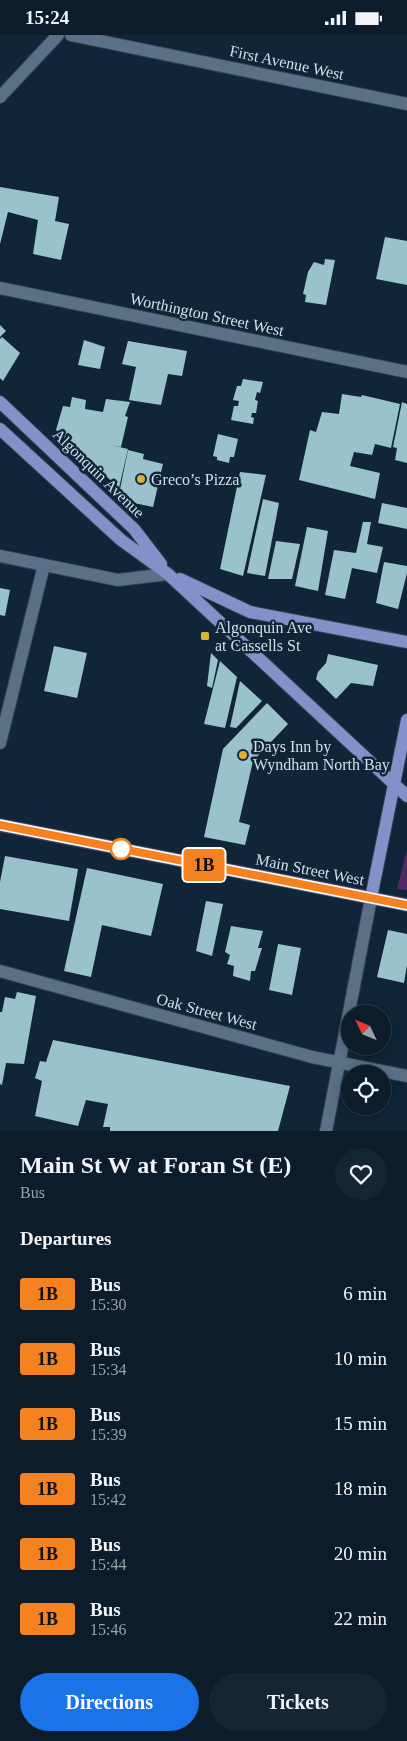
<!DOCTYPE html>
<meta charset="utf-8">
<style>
:root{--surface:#0c1c2a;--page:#152532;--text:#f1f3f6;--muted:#9aa1a8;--line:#2c3a47;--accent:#1a73e8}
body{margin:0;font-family:Georgia,serif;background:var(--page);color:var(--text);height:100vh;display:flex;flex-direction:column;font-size:19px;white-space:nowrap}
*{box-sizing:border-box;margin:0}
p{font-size:16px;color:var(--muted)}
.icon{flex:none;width:28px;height:28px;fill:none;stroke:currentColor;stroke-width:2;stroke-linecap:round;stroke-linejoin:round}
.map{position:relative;height:1096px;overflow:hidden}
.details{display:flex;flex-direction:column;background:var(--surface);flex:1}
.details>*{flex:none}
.badge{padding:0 10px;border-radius:4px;font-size:18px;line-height:32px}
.needle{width:32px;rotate:313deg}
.buttons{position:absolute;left:341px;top:970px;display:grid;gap:10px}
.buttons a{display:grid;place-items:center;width:50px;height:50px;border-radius:50%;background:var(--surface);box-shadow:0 2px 12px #0003,0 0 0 1px var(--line);font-size:25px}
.map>.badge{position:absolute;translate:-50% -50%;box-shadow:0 0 0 2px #fff}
h2{padding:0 20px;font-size:19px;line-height:45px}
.round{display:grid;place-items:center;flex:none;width:52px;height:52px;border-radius:26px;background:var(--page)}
.overview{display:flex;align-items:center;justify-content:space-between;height:85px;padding:0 20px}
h1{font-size:24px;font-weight:700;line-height:38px}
.primary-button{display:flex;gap:10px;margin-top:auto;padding:10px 20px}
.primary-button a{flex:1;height:58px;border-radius:30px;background:var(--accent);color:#fff;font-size:20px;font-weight:700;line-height:58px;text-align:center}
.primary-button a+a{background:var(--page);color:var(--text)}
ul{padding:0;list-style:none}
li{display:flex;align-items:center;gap:15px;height:65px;padding:0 20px}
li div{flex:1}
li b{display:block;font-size:19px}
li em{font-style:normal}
li .badge{min-width:55px;font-weight:700;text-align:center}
.status{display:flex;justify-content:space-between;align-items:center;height:35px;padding:0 25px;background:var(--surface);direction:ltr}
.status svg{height:14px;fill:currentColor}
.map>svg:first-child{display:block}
.green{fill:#512967}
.building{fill:#9ac2cc}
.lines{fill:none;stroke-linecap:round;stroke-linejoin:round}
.minor-casing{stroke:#323f4f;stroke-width:14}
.major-casing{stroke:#323f4f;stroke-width:14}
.minor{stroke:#597087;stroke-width:12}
.major{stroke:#8490ca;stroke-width:12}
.line-casing{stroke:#fff;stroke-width:11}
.line{stroke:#f58220;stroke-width:8}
.poi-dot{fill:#ddb133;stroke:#102538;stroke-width:2}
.stop-dot{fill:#fff;stroke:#f58220;stroke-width:2.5}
.labels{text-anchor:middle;stroke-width:5;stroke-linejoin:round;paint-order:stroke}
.street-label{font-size:16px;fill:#d2dfec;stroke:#102538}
.poi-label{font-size:16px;fill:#d2dfec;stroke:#102538;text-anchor:start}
</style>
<div class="status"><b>15:24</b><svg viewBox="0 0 49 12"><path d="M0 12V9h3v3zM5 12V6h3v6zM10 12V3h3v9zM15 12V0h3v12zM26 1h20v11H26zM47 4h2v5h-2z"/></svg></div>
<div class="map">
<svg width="407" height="1096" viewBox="0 0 407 1096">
<rect width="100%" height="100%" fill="#102538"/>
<polygon class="green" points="407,815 407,855 397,854"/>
<g class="building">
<polygon points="0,152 59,162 55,186 69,189 61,225 33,219 38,185 8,177 0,209"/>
<polygon points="385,202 407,206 407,250 376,244"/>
<polygon points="325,224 335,225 326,270 305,267 306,260 303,259 308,237 314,227 324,230"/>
<polygon points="0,290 6,296 0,302"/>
<polygon points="2,302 20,318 3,346 0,343 0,304"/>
<polygon points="84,305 105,312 100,334 78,330"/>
<polygon points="128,306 187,316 182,341 168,339 161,370 129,365 136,332 122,329"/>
<polygon points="243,344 263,347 260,358 257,357 255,365 258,366 256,378 252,378 251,382 254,383 253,389 231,385 234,371 238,371 239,366 233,365 237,351 241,351"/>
<polygon points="342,359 361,362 362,360 400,369 391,413 375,409 372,420 354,417 350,431 380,438 375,464 299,445 310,395 316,397 322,377 339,379"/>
<polygon points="72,362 86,365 85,374 103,377 106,364 130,367 125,381 128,382 121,412 111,410 128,414 119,453 56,395 63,371 70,372"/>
<polygon points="402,367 407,369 407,428 395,425 397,413 393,412"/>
<polygon points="218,399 238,404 234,422 230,422 229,428 217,425 217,422 213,421"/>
<polygon points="128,415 144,419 143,424 163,429 153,472 134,468 120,454"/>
<polygon points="240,437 266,440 243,541 220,534"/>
<polygon points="263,464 279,468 265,541 247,538"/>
<polygon points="382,468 407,473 407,494 378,488"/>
<polygon points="363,487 371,487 367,509 383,512 377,538 352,533 345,564 325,560 334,515 356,518"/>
<polygon points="307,492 328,496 318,556 295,551"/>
<polygon points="276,506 300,509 292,544 268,544"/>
<polygon points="384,527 407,531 407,538 398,574 376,568"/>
<polygon points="0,553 10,555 5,581 0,580"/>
<polygon points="54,611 87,618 77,663 44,656"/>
<polygon points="211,618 218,625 212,653 207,651"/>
<polygon points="328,619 378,630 373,651 351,648 336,664 316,644 318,637 326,628"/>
<polygon points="220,626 237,642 225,693 204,689"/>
<polygon points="240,646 262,666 236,693 230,692"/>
<polygon points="267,668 288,689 253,726 239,787 250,790 245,810 204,802 223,714"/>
<polygon points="5,821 78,834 69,886 0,874 0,847"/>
<polygon points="87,833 163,849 151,901 102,890 91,942 64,936"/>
<polygon points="206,866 223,869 212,921 196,916"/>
<polygon points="231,891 263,896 258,913 262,913 255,936 251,936 250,946 233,941 234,931 227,929 230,920 225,917"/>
<polygon points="388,895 407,899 407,930 404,948 377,942"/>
<polygon points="278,909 301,913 292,960 269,955"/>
<polygon points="17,957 36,961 24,1029 6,1028 2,1050 0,1049 0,977 2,977 5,962 15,964"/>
<polygon points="53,1005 290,1051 278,1096 110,1096 110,1092 103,1092 108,1069 86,1065 78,1091 35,1081 42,1046 35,1043 40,1026 46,1027"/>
</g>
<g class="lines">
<defs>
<g id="minor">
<polyline points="71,0 407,69"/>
<polyline points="0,62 58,0"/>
<polyline points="0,253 407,337"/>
<polyline points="0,521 118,545 168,539"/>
<polyline points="0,708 44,530"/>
<polyline points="0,936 312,1022 407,1041"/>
<polyline points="326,1096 371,863"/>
</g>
<g id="major">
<polyline points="0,367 134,494 161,529"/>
<polyline points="0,394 121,505 168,539 407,761"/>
<polyline points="180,544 250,577 407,607"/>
<polyline points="0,790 407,870"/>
<polyline points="371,863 407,685"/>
</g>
</defs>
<use href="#minor" class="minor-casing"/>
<use href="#major" class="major-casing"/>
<use href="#minor" class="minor"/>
<use href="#major" class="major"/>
</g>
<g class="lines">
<defs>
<polyline id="line" points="0,790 407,870"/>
</defs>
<use href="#line" class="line-casing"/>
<use href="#line" class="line"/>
</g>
<g class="poi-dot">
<circle cx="141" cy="444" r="5"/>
<rect x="200" y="596" width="10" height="10" rx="2.5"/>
<circle cx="243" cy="720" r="5"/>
</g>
<circle class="stop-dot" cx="121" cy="814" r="10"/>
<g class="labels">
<g class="street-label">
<text transform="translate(287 27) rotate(12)" y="6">First Avenue West</text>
<text transform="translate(207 279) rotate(12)" y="6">Worthington Street West</text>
<text transform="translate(99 438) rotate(44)" y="6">Algonquin Avenue</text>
<text transform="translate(310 834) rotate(11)" y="6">Main Street West</text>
<text transform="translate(207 976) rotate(15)" y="6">Oak Street West</text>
</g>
<g class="poi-label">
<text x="151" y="450">Greco’s Pizza</text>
<text x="215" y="598">Algonquin Ave<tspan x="215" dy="18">at Cassells St</tspan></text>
<text x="253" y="717">Days Inn by<tspan x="253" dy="18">Wyndham North Bay</tspan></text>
</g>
</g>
</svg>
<div class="buttons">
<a><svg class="needle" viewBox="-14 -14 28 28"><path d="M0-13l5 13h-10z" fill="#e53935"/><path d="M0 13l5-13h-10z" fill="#9aa1a8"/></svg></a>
<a><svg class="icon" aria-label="locate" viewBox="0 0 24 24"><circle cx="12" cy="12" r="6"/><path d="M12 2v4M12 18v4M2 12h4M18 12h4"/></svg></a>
</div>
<b class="badge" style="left:204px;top:830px;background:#f58220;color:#111">1B</b>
</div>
<section class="details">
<div class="overview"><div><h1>Main St W at Foran St (E)</h1><p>Bus</p></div><a class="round"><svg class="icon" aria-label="heart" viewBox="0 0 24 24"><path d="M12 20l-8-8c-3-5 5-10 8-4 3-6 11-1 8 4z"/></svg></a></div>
<h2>Departures</h2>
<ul>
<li><span class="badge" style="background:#f58220;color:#111">1B</span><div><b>Bus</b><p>15:30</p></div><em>6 min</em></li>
<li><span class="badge" style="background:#f58220;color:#111">1B</span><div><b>Bus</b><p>15:34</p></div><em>10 min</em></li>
<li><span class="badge" style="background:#f58220;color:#111">1B</span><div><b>Bus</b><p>15:39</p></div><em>15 min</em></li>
<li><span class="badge" style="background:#f58220;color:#111">1B</span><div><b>Bus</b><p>15:42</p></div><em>18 min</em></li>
<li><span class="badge" style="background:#f58220;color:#111">1B</span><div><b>Bus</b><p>15:44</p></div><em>20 min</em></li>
<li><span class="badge" style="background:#f58220;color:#111">1B</span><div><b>Bus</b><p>15:46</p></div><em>22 min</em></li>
</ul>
<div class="primary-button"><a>Directions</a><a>Tickets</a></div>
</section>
